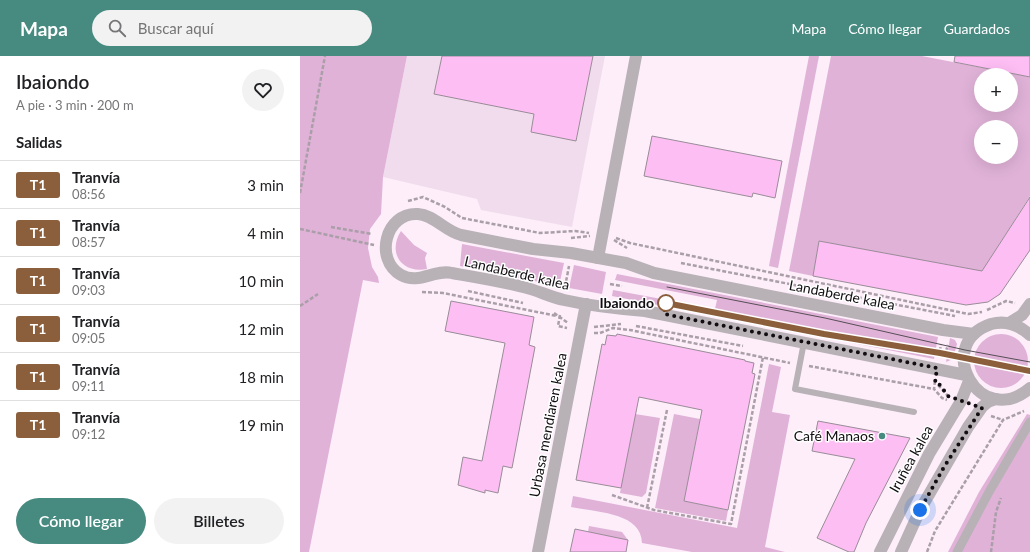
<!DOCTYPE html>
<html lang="es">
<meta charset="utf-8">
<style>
:root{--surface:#fff;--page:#f2f2f2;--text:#202124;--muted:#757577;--line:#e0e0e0;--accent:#468a80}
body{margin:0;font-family:Lato,sans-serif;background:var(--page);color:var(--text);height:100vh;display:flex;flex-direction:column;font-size:15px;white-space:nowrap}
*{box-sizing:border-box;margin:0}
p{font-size:13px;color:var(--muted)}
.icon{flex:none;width:22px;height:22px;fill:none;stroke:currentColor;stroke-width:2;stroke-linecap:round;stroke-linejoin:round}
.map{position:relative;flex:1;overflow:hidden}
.sheet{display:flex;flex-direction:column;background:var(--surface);width:300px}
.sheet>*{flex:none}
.badge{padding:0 8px;border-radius:3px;font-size:14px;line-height:26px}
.fabs{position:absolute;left:674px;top:12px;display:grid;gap:8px}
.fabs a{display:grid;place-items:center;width:44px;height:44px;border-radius:50%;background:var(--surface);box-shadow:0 4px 16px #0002;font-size:20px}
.you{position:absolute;width:20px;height:20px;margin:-10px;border:3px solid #fff;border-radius:50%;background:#1a73e8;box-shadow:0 0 0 6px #1a73e833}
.map>.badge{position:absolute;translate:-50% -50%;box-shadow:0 0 0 2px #fff}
h2{padding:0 16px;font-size:15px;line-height:36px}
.round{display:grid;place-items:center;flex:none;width:42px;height:42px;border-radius:21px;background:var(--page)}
.head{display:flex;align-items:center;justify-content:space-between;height:68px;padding:0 16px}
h1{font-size:19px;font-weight:600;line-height:30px}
.action{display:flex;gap:8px;margin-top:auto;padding:8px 16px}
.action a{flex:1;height:46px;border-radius:24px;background:var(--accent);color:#fff;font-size:16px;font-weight:600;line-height:46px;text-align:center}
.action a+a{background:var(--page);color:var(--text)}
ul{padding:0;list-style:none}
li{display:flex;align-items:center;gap:12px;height:48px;padding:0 16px;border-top:1px solid var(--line)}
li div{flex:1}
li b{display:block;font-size:15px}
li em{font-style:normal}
li .badge{min-width:44px;font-weight:700;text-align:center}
header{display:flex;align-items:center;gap:24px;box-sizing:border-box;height:56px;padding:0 20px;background:var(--accent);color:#fff}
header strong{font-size:19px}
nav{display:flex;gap:22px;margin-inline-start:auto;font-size:14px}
.search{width:280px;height:36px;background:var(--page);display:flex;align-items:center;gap:10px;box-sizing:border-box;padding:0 14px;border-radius:22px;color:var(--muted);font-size:15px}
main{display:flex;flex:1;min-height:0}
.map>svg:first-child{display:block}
.built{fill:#f1dced}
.green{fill:#e0b2d8;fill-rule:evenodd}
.building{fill:#fdbef3;stroke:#998c97}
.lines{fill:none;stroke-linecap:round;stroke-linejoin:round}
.path{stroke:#aa9fa8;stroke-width:2.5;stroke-dasharray:4 2;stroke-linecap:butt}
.service{stroke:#b8b1b6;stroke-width:6}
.pedestrian{stroke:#b8b1b6;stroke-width:9}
.minor{stroke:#b8b1b6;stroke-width:12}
.tram{stroke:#564f55;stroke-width:1}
.line-casing{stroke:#fff;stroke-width:9}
.line{stroke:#8b5e3c;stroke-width:6}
.walk{stroke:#110d11;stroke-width:4;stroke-dasharray:0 7.2}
.stop-dot{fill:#fff;stroke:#8b5e3c;stroke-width:2}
.poi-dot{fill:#468a80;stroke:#fff;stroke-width:1.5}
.labels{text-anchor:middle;stroke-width:3;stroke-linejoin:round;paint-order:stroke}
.street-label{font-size:14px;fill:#110d11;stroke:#fff}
.stop-label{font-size:14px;font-weight:bold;fill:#110d11;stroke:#fff;text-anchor:end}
.poi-label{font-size:14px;fill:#110d11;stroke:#fff;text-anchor:end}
</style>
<header>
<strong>Mapa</strong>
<div class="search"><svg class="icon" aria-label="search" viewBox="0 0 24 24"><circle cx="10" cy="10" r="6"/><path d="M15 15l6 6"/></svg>Buscar aquí</div>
<nav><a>Mapa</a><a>Cómo llegar</a><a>Guardados</a></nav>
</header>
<main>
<section class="sheet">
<div class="head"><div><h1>Ibaiondo</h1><p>A pie · 3 min · 200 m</p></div><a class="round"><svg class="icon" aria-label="heart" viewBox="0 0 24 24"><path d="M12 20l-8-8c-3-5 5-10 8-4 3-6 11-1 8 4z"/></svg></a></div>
<h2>Salidas</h2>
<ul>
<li><span class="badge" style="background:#8b5e3c;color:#fff">T1</span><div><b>Tranvía</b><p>08:56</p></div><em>3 min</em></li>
<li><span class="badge" style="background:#8b5e3c;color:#fff">T1</span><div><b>Tranvía</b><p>08:57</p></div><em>4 min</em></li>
<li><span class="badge" style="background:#8b5e3c;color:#fff">T1</span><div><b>Tranvía</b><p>09:03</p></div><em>10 min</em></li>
<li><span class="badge" style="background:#8b5e3c;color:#fff">T1</span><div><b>Tranvía</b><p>09:05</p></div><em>12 min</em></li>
<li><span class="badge" style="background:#8b5e3c;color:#fff">T1</span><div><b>Tranvía</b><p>09:11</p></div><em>18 min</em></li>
<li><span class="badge" style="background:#8b5e3c;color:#fff">T1</span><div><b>Tranvía</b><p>09:12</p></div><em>19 min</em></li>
</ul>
<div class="action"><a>Cómo llegar</a><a>Billetes</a></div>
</section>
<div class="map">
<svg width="730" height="496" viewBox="0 0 730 496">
<rect width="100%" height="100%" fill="#fdeefa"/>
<polygon class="built" points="107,0 305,0 272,171 181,154 177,143 83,121"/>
<g class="green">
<polygon points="0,0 107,0 83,121 81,158 70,173 68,192 72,211 78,221 79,227 63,224 9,496 0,496"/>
<polygon points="509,0 519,0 478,212 469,210"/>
<path d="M531,0h91l108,21v119l-48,76 -163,-31 -6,35 -24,-5zM681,19h30v30h-30zM681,71h30v30h-30z"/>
<path d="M101,175l13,14 13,8 -2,5 2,11c-25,5 -40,-16 -26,-38z"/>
<polygon points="162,188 264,207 259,230 160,210"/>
<polygon points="274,209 306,216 302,238 269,232"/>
<polygon points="317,218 638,281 634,303 312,240 313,234 415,253 417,244 315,224"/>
<circle cx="701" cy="305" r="27"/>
<polygon points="650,282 655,284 657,288 653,303 646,306"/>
<path d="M469,308l12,3 -9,45 18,3 -25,132 20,5h-93l-50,-9c0,-31 -48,-31 -71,-36l2,-11 164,32z"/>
<polygon points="335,358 360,362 346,437 342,441 320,437"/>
<polygon points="374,358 400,363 384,445 428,454 426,465 355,452"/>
<polygon points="727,358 730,359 730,496 648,496 679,436"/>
<polygon points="289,470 322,476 328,484 288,476"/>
</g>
<g class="building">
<polygon points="142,0 293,0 276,85 231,76 234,58 134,38"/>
<polygon points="655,0 730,0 730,21 654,6"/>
<polygon points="352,80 482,105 475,142 453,137 452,141 344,120"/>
<polygon points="730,141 730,194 700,238 688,246 666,249 513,220 519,185 682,215"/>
<polygon points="151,245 234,261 229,289 235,291 212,412 203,410 198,437 185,434 185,437 158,429 163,401 182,405 205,287 145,275"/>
<polygon points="317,278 445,304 445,305 454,307 452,317 455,318 428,454 384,445 402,354 339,341 321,432 276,424 302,288 305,289 307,279 316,280"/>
<polygon points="518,365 610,382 566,467 554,496 549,496 517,482 555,403 512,395"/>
<polygon points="275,473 328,484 326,496 270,496"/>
</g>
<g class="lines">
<g class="path">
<polyline points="0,137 25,0"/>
<polyline points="108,145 123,141 145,151 162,162 240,177 275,175 289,177"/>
<polyline points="31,171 72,178"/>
<polyline points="0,173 74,189"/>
<polyline points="271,182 290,180"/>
<polyline points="316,182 330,187 668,258 682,256"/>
<polyline points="314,184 327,192"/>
<polyline points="381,207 655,260"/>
<polyline points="310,228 322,230"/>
<polyline points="265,231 269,210"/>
<polyline points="168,235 223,247"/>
<polyline points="122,236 143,237 257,260"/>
<polyline points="0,250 18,238"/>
<polyline points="687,254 706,245 715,247"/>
<polyline points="254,257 268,267"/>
<polyline points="260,259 258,270 267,272"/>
<polyline points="336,270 443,290"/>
<polyline points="294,271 321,268"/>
<polyline points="294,277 300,277 313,272 330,274 490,307"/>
<polyline points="639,301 641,288"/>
<polyline points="644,301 648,289"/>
<polyline points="509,310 634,333"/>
<polyline points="635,325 634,333 642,342 647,344"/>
<polyline points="638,329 648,340"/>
<polyline points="691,360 703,364"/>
<polyline points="312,439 354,454 431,468 463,301"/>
<polyline points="347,452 367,354"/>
<polyline points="627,496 635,475 703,364 724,355"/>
<polyline points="691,496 696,456 701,442"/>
</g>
<polyline class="service" points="504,286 495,333 614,356"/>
<polyline class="pedestrian" points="657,496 689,436 730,366"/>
<g class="minor">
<polyline points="298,202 336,0"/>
<polyline points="709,267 722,259 730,248"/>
<path d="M730,279c-11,-10 -24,-15 -39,-11 -59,20 -11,107 39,64"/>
<path d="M666,319l-321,-64c-27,-2 -54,-5 -81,-11 -14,-3 -27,-10 -41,-13 -23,-6 -48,-10 -71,-14 -18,-4 -33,12 -51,2 -27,-15 -16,-63 17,-61 16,1 27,17 43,21l72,14 38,4 55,10 28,10 289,57 31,4"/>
<polyline points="238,496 286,248"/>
<polyline points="580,496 629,398 661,345 669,325"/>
<polyline points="601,496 620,454 668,371 682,351 688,346 696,343"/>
</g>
<g class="tram">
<polyline points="367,231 525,262 665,294 730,306"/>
<polyline points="366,247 524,278 640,297 730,315"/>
</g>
</g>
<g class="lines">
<defs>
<polyline id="line" points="366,247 524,278 640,297 730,315"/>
</defs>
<use href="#line" class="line-casing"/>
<use href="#line" class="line"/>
<polyline class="walk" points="366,247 364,258 637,312 635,327 640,329 648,340 682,352 644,411 620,454"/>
</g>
<circle class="stop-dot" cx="366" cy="247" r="8"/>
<circle class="poi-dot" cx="582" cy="380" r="4"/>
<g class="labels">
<g class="street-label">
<text transform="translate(217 217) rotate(13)" y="5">Landaberde kalea</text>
<text transform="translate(542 239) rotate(11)" y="5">Landaberde kalea</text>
<text transform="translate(248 369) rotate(-79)" y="5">Urbasa mendiaren kalea</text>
<text transform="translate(611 403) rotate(-61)" y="5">Iruñea kalea</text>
</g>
<g class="stop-label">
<text x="354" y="252">Ibaiondo</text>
</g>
<g class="poi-label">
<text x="574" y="385">Café Manaos</text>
</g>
</g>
</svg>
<div class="fabs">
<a>+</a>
<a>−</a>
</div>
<div class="you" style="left:620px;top:454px"></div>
</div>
</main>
